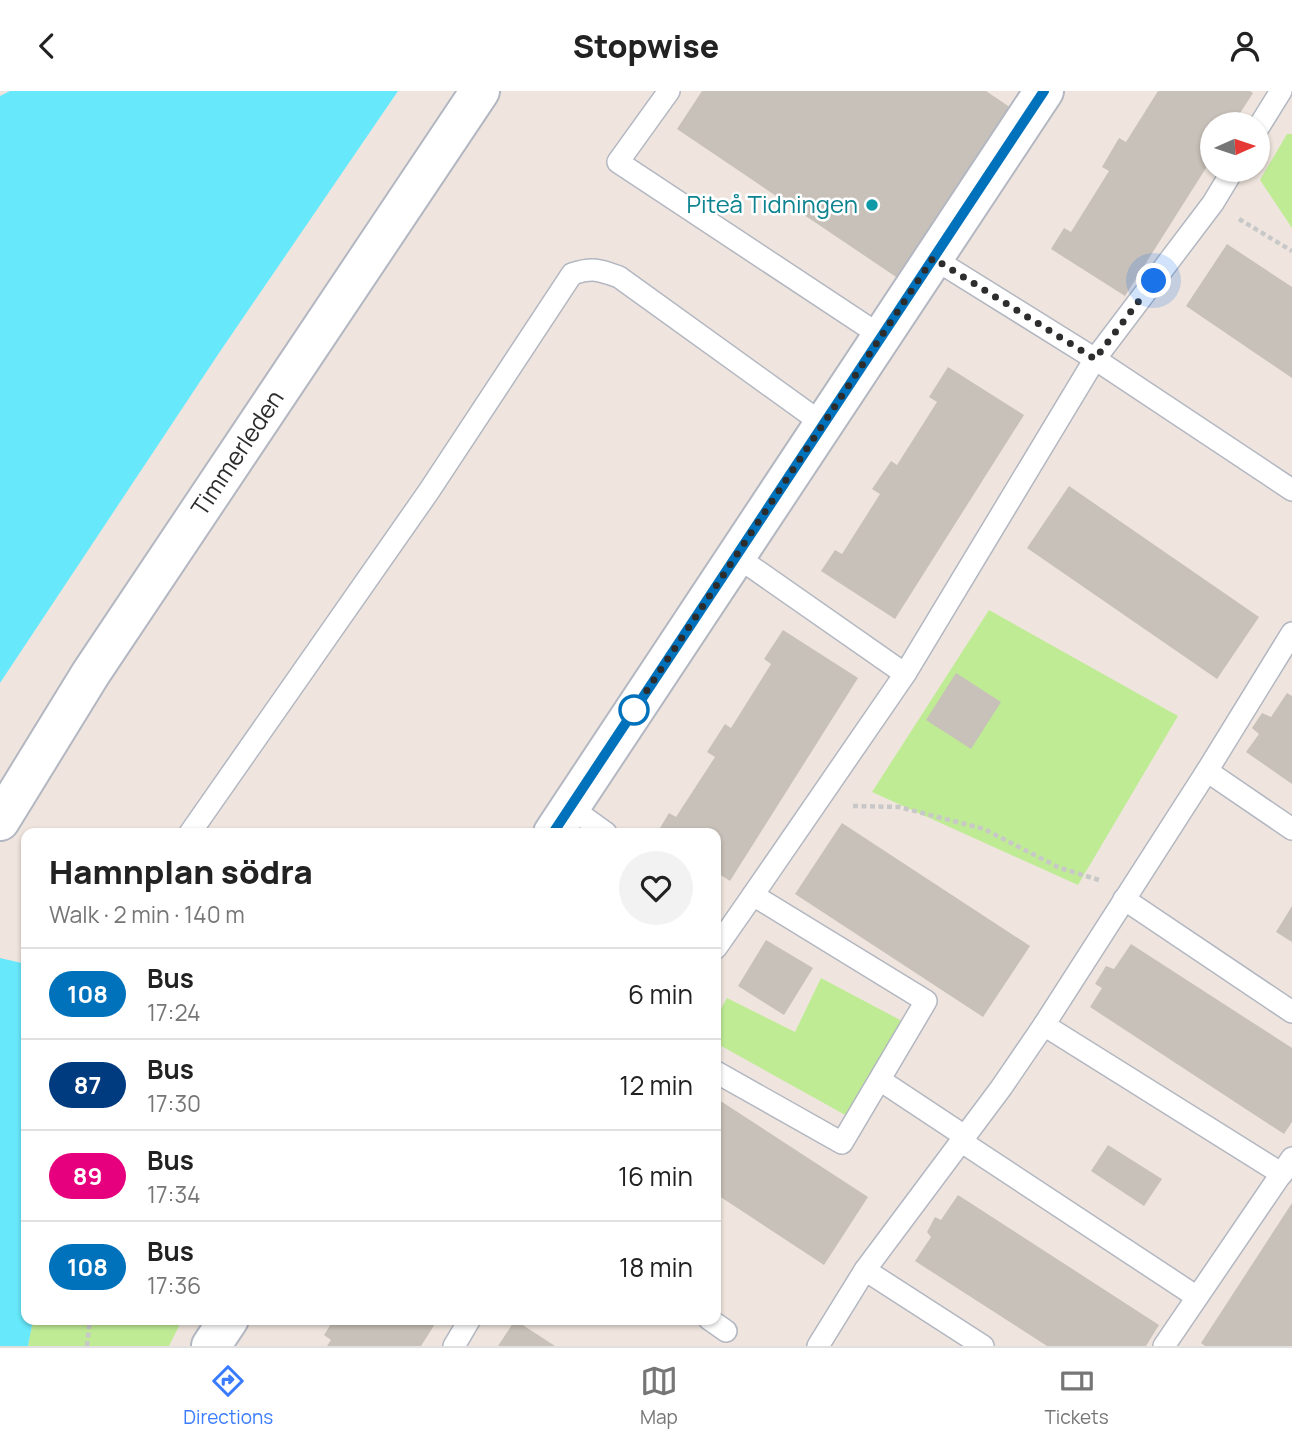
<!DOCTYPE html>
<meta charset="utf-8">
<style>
:root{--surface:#fff;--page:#f2f2f2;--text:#222;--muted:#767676;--line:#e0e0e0;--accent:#3b7cff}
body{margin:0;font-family:Manrope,sans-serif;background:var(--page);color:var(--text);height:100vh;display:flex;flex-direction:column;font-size:26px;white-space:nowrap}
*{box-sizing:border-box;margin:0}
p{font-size:23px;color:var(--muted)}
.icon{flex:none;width:38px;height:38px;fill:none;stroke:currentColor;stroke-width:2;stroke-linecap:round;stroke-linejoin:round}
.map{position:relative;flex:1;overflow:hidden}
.sheet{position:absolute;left:21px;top:737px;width:700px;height:497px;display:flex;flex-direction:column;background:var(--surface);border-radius:14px;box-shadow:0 2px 5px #0004}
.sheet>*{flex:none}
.badge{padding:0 14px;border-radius:23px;font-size:24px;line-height:46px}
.needle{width:46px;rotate:87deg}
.buttons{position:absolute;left:1200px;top:21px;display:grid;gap:14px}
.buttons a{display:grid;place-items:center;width:70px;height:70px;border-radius:50%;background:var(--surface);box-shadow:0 2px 5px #0004;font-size:35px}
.you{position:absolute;width:35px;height:35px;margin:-18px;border:5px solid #fff;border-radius:50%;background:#1a73e8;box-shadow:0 0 0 10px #1a73e833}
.map>.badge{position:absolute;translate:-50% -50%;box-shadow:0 0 0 4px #fff}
.round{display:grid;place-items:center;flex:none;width:74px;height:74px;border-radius:37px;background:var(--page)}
.summary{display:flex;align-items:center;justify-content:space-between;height:119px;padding:0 28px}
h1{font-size:33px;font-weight:800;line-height:52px}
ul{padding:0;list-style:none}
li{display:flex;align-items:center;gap:21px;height:91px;padding:0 28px;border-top:2px solid var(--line)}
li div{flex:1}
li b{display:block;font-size:26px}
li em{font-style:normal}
li .badge{min-width:77px;font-weight:700;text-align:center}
header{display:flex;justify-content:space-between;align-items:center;height:91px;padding:0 28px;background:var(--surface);font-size:32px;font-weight:800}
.menu{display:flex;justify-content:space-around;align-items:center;height:98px;border-top:2px solid var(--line);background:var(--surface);font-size:19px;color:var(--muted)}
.menu a{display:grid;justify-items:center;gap:4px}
.menu .current{color:var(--accent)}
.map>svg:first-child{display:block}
.green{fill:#bfeb95}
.water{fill:#67e9fb}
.building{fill:#c8c1b9}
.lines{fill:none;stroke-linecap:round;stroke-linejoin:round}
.service-casing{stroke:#b2b7c1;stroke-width:24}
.minor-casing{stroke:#b2b7c1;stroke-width:42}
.secondary-casing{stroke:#b2b7c1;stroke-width:42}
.path{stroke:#c8c8c8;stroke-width:4.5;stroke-dasharray:5 3.5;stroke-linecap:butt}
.service{stroke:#fff;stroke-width:21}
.minor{stroke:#fff;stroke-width:38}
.secondary{stroke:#fff;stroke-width:38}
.line-casing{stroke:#fff;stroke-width:16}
.line{stroke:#0072bc;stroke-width:10}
.walk{stroke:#2d2d2d;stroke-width:7;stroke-dasharray:0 12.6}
.culture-dot{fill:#0f9aa8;stroke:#fff;stroke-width:2.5}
.stop-dot{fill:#fff;stroke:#0072bc;stroke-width:3.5}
.labels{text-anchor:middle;stroke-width:5;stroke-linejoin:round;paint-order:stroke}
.culture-label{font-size:24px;fill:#0d838f;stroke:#fff;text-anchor:end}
.street-label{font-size:24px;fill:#2d2d2d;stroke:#fff}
</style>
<header><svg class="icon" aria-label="back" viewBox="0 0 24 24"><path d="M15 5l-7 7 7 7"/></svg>Stopwise<svg class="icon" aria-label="person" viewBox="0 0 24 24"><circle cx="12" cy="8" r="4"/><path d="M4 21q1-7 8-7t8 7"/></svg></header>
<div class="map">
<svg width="1292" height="1255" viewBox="0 0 1292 1255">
<rect width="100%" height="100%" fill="#efe5de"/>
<g class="green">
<polygon points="1287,43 1292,43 1292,137 1260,89"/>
<polygon points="989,519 1178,625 1078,794 872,701"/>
<polygon points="821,887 902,930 847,1025 716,952 716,926 727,907 795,941"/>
<polygon points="33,1229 182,1229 169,1255 28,1255"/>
</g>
<g class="water">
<polygon points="10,0 398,0 219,262 0,592 0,5"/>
<polygon points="0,867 26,873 26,1228 33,1229 28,1255 0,1255"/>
</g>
<g class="building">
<polygon points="702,0 986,0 1017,21 902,190 677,38"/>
<polygon points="1158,0 1250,0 1253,2 1233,33 1213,33 1213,66 1125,205 1051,158 1064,137 1071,141 1109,80 1102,76 1119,47 1126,51"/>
<polygon points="1227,153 1292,196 1292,287 1186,215"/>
<polygon points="948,276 1024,324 895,528 821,480 835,459 842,463 880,403 872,398 891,370 897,374 937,311 929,306"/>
<polygon points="1069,395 1259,526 1217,588 1027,457"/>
<polygon points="783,539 858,587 730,790 716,781 716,742 657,742 669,722 676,726 715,666 707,661 725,633 731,637 771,573 764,568"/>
<polygon points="956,582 1001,611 971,658 926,629"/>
<polygon points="1287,602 1292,605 1292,693 1246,661 1259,643 1252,637 1262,622 1271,626"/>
<polygon points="842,732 1030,855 983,926 795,803"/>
<polygon points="1292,815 1292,851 1276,841"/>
<polygon points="766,849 813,877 784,924 738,895"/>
<polygon points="1131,853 1292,957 1292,1031 1284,1043 1090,916 1102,897 1095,893 1106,875 1114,878"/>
<polygon points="716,1007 868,1106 824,1174 716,1103"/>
<polygon points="1108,1054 1162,1088 1144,1115 1091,1080"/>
<polygon points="958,1104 1159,1234 1146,1255 1047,1255 915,1170 931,1146 927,1141 935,1126 941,1129"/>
<polygon points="1292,1112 1292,1255 1205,1255 1201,1252"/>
<polygon points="334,1228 438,1228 421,1255 327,1255 331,1249 324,1244"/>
<polygon points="515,1229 555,1255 498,1255"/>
</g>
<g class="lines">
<defs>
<g id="service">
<polyline points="669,0 618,71 881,245"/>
<polyline points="1258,37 1281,0"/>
<polyline points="933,167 1095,268 1292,399"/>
<polyline points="736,465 905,583"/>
<polyline points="1207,680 1292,738"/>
<polyline points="570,716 606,742"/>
<path d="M190,742l239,-342 143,-217c21,-7 28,-4 47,3l204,147"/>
<polyline points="753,804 905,583 1095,268 1213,112 1233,79"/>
<polyline points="1124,808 1292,921"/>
<polyline points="716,857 753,804 926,910 842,1052 716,981"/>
<polyline points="1044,934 1282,1083"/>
<polyline points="880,989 966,1046"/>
<polyline points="962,1051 1197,1206"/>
<polyline points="865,1179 983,1255"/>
<polyline points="709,1228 726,1240"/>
<polyline points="454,1255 470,1228"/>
<polyline points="818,1255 865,1179 1001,997 1044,934 1207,680 1292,542"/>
<polyline points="1164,1255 1292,1067"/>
</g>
<g id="minor">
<polyline points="553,742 1044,0"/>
<polyline points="211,1255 229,1228"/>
</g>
<g id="secondary">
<path id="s1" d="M0,730l91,-148 389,-582"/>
</g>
</defs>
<use href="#service" class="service-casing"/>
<use href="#minor" class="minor-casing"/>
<use href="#secondary" class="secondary-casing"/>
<g class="path">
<polyline points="1239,128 1292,160"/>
<polyline points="853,715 899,716 984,738 1060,777 1099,789"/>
<polyline points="87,1255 90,1228"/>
</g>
<use href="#service" class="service"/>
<use href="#minor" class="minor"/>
<use href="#secondary" class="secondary"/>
</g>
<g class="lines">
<defs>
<polyline id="line" points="553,742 1044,0"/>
</defs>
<use href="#line" class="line-casing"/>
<use href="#line" class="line"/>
<polyline class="walk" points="634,619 630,625 933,167 1095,268 1154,190"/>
</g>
<circle class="culture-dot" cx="872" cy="114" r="7"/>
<circle class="stop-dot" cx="634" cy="619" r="14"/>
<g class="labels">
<g class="culture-label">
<text x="858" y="122">Piteå Tidningen</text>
</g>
<g class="street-label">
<text dy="8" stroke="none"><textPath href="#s1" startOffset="438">Timmerleden</textPath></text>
</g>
</g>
</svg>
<div class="buttons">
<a><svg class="needle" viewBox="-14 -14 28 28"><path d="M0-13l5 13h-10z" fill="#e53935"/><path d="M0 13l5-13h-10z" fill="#767676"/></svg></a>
</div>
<div class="you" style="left:1154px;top:190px"></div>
<section class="sheet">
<div class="summary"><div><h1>Hamnplan södra</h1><p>Walk · 2 min · 140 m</p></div><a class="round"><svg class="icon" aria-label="heart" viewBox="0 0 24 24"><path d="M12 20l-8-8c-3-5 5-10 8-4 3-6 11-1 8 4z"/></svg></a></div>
<ul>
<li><span class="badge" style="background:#0072bc;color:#fff">108</span><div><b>Bus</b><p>17:24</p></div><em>6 min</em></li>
<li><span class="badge" style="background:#003b80;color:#fff">87</span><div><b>Bus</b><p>17:30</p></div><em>12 min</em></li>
<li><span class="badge" style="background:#e6007e;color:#fff">89</span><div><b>Bus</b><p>17:34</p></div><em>16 min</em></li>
<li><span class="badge" style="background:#0072bc;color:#fff">108</span><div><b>Bus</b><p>17:36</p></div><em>18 min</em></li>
</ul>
</section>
</div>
<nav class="menu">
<a class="current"><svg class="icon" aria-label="directions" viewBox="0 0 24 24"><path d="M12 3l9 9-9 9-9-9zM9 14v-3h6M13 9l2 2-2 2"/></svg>Directions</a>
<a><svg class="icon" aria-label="map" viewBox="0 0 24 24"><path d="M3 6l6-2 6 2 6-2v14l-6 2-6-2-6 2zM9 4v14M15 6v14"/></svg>Map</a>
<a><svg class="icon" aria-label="tickets" viewBox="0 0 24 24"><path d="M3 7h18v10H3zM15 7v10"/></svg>Tickets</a>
</nav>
